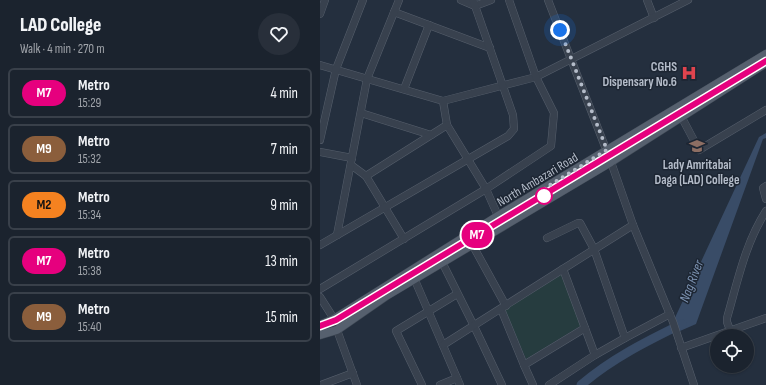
<!DOCTYPE html>
<meta charset="utf-8">
<style>
:root{--surface:#1b232e;--page:#282f3a;--text:#f1f3f6;--muted:#a0a4aa;--line:#39404a}
body{margin:0;font-family:"Sofia Sans Condensed",sans-serif;background:var(--page);color:var(--text);height:100vh;display:flex;flex-direction:column;font-size:15px;white-space:nowrap}
*{box-sizing:border-box;margin:0}
p{font-size:13px;color:var(--muted)}
.icon{flex:none;width:22px;height:22px;fill:none;stroke:currentColor;stroke-width:2;stroke-linecap:round;stroke-linejoin:round}
.map{position:relative;flex:1;overflow:hidden}
.side{display:flex;flex-direction:column;background:var(--surface);width:320px}
.side>*{flex:none}
.badge{padding:0 8px;border-radius:13px;font-size:14px;line-height:26px}
.buttons{position:absolute;left:390px;top:329px;display:grid;gap:8px}
.buttons a{display:grid;place-items:center;width:44px;height:44px;border-radius:50%;background:var(--surface);box-shadow:0 1px 3px #0004,0 0 0 1px var(--line);font-size:20px}
.you{position:absolute;width:20px;height:20px;margin:-10px;border:3px solid #fff;border-radius:50%;background:#1a73e8;box-shadow:0 0 0 6px #1a73e833}
.map>.badge{position:absolute;translate:-50% -50%;box-shadow:0 0 0 2px #fff}
.round{display:grid;place-items:center;flex:none;width:42px;height:42px;border-radius:21px;background:var(--page)}
.overview{display:flex;align-items:center;justify-content:space-between;height:68px;padding:0 20px}
h1{font-size:19px;font-weight:800;line-height:30px}
ul{padding:0;list-style:none}
li{display:flex;align-items:center;gap:12px;height:50px;margin:0 8px 6px;padding:0 12px;border:2px solid var(--line);border-radius:6px}
li div{flex:1}
li b{display:block;font-size:15px}
li em{font-style:normal}
li .badge{min-width:44px;font-weight:700;text-align:center}
main{display:flex;flex:1;min-height:0}
.map>svg:first-child{display:block}
.green{fill:#263c3f}
.water{fill:#394c67}
.lines{fill:none;stroke-linecap:round;stroke-linejoin:round}
.river{stroke:#394c67;stroke-width:9}
.minor-casing{stroke:#565f6c;stroke-width:8}
.major-casing{stroke:#414a57;stroke-width:9}
.minor{stroke:#38414e;stroke-width:7}
.major{stroke:#56606e;stroke-width:8}
.rail{stroke:#5a6575;stroke-width:1.5;stroke-dasharray:4 4;stroke-linecap:butt}
.line-casing{stroke:#fff;stroke-width:9}
.line{stroke:#e6007e;stroke-width:6}
.walk{stroke:#b4bcc9;stroke-width:4;stroke-dasharray:0 7.2}
.stop-dot{fill:#fff;stroke:#e6007e;stroke-width:2}
.labels{text-anchor:middle;stroke-width:3;stroke-linejoin:round;paint-order:stroke}
.poi-label{font-size:13px;font-weight:bold;fill:#b4bcc9;stroke:#1d2633;text-anchor:end}
.street-label{font-size:13px;fill:#b4bcc9;stroke:#1d2633}
.water-label{font-size:14px;font-style:italic;fill:#7c92b1;stroke:#1d2633}
</style>
<main>
<section class="side">
<div class="overview"><div><h1>LAD College</h1><p>Walk · 4 min · 270 m</p></div><a class="round"><svg class="icon" aria-label="heart" viewBox="0 0 24 24"><path d="M12 20l-8-8c-3-5 5-10 8-4 3-6 11-1 8 4z"/></svg></a></div>
<ul>
<li><span class="badge" style="background:#e6007e;color:#fff">M7</span><div><b>Metro</b><p>15:29</p></div><em>4 min</em></li>
<li><span class="badge" style="background:#8b5e3c;color:#fff">M9</span><div><b>Metro</b><p>15:32</p></div><em>7 min</em></li>
<li><span class="badge" style="background:#f58220;color:#111">M2</span><div><b>Metro</b><p>15:34</p></div><em>9 min</em></li>
<li><span class="badge" style="background:#e6007e;color:#fff">M7</span><div><b>Metro</b><p>15:38</p></div><em>13 min</em></li>
<li><span class="badge" style="background:#8b5e3c;color:#fff">M9</span><div><b>Metro</b><p>15:40</p></div><em>15 min</em></li>
</ul>
</section>
<div class="map">
<svg width="446" height="385" viewBox="0 0 446 385">
<rect width="100%" height="100%" fill="#242f3e"/>
<polygon class="green" points="241,275 262,325 206,359 185,310"/>
<polygon class="water" points="446,133 446,138 443,139 376,324 360,331 353,322 439,137"/>
<g class="lines">
<path class="river" d="M261,385c30,-26 66,-44 101,-61"/>
<defs>
<g id="minor">
<polyline points="141,0 155,6 171,0"/>
<polyline points="228,0 291,162 313,225 353,322 374,385"/>
<polyline points="327,0 334,18"/>
<polyline points="74,12 170,48"/>
<polyline points="0,14 5,0"/>
<polyline points="0,65 123,101 216,77 368,0"/>
<polyline points="84,89 109,25"/>
<polyline points="123,101 127,125 166,189 178,216"/>
<polyline points="41,113 111,135"/>
<polyline points="361,116 379,150 446,110"/>
<polyline points="0,140 16,69 43,0"/>
<polyline points="0,152 32,158"/>
<polyline points="31,165 46,176 84,239"/>
<polyline points="46,176 127,125"/>
<polyline points="446,186 443,188 446,199"/>
<polyline points="17,235 47,79 79,0"/>
<polyline points="227,238 258,223 260,223 274,249 305,338 275,355 243,269 313,225"/>
<polyline points="152,244 186,306"/>
<polyline points="0,245 188,136 194,129 193,115 153,0"/>
<polyline points="122,262 154,326 182,385"/>
<polyline points="91,271 140,385"/>
<polyline points="0,289 166,189 231,146 234,113 216,77 189,0"/>
<polyline points="0,297 14,319"/>
<polyline points="181,309 204,365"/>
<polyline points="17,330 37,385"/>
<path d="M410,330l-3,-8v-4c11,-38 18,-74 39,-107"/>
<polyline points="305,338 350,314"/>
<polyline points="123,345 243,269"/>
<polyline points="361,348 446,318"/>
<polyline points="1,385 33,373"/>
<polyline points="102,385 76,331 137,294"/>
<polyline points="120,385 137,378"/>
<polyline points="213,385 204,365 265,328"/>
<polyline points="229,385 275,355"/>
</g>
<g id="major">
<polyline points="0,325 14,319 178,216 446,54"/>
<polyline points="0,335 17,330 66,296 291,162 446,63"/>
</g>
</defs>
<use href="#minor" class="minor-casing"/>
<use href="#major" class="major-casing"/>
<use href="#minor" class="minor"/>
<use href="#major" class="major"/>
<polyline class="rail" points="0,323 14,317 222,193 255,172 446,57"/>
</g>
<g class="lines">
<defs>
<polyline id="line" points="0,326 16,320 77,283 446,61"/>
</defs>
<use href="#line" class="line-casing"/>
<use href="#line" class="line"/>
<polyline class="walk" points="224,196 225,188 287,150 240,30"/>
</g>
<defs>
<symbol id="hospital-bare" viewBox="-9 -9 18 18"><path d="M-5-5h3v3.5h4V-5h3V5h-3V1.5h-4V5h-3Z" fill="#e0444e" stroke="#1d2633" stroke-width="2.5" paint-order="stroke"/></symbol>
<symbol id="university-bare" viewBox="-9 -9 18 18"><path d="M0-5L7-2L0 1L-7-2ZM-4 1L0 2.5L4 1V4Q0 6-4 4Z" fill="#8d6e63" stroke="#1d2633" stroke-width="2.5" paint-order="stroke"/></symbol>
</defs>
<g fill-rule="evenodd">
<use href="#hospital-bare" x="358" y="62" width="22" height="22"/>
<use href="#university-bare" x="366" y="135" width="22" height="22"/>
</g>
<circle class="stop-dot" cx="224" cy="196" r="8"/>
<g class="labels">
<g class="poi-label">
<text x="357" y="71">CGHS<tspan x="357" dy="15">Dispensary No.6</tspan></text>
<text x="377" y="169" text-anchor="middle">Lady Amritabai<tspan x="377" dy="15">Daga (LAD) College</tspan></text>
</g>
<g class="street-label">
<text transform="translate(217 179) rotate(-31)" y="5">North Ambazari Road</text>
</g>
<g class="water-label">
<text transform="translate(371 281) rotate(-69)" y="5">Nag River</text>
</g>
</g>
</svg>
<div class="buttons">
<a><svg class="icon" aria-label="locate" viewBox="0 0 24 24"><circle cx="12" cy="12" r="6"/><path d="M12 2v4M12 18v4M2 12h4M18 12h4"/></svg></a>
</div>
<div class="you" style="left:240px;top:30px"></div>
<b class="badge" style="left:157px;top:235px;background:#e6007e;color:#fff">M7</b>
</div>
</main>
